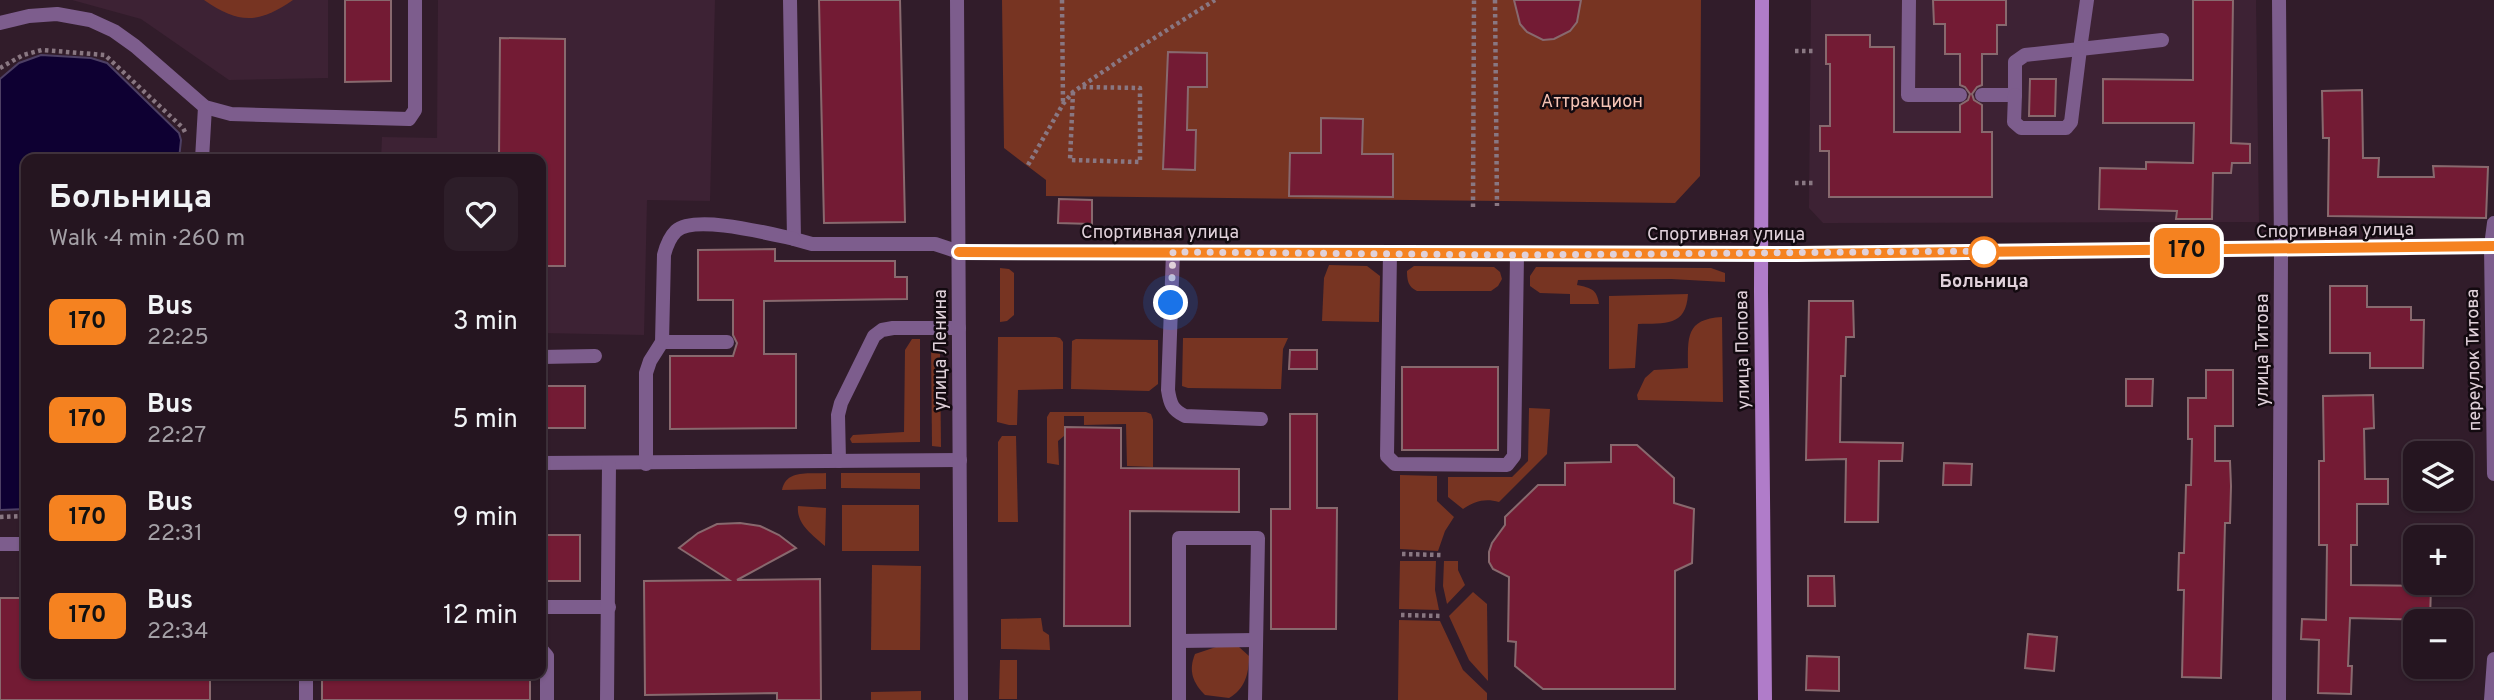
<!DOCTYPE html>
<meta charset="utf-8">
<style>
:root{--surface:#251520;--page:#2d1e29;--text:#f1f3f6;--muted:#a39fa5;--line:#42343e}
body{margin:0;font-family:Overpass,sans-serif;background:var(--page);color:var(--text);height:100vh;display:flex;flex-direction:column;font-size:26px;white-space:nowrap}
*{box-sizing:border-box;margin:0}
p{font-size:23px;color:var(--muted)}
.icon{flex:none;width:38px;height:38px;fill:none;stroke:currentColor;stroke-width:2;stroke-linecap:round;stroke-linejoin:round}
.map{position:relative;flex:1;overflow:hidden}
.sheet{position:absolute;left:21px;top:154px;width:525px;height:525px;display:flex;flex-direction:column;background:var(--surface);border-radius:14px;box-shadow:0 2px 5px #0004,0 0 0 2px var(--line)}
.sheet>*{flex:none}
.badge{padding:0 14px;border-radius:10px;font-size:24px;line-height:46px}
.buttons{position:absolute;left:2403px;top:441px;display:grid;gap:14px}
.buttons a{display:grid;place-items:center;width:70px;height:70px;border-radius:14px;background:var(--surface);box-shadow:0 2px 5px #0004,0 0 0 2px var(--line);font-size:35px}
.you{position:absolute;width:35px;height:35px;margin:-18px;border:5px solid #fff;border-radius:50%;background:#1a73e8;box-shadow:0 0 0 10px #1a73e833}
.map>.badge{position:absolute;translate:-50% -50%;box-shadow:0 0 0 4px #fff}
.round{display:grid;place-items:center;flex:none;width:74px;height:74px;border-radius:14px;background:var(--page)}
.headline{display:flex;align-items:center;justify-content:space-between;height:119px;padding:0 28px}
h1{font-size:33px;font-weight:700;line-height:52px}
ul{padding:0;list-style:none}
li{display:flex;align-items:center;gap:21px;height:98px;padding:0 28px}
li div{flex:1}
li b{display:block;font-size:26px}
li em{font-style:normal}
li .badge{min-width:77px;font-weight:700;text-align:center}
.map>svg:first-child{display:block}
.built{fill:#3d2234}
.green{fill:#773422}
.water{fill:#0e0032;stroke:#4d3f64;stroke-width:2}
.building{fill:#731b34;stroke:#88696e;stroke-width:2}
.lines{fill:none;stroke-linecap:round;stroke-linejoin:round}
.path{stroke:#897782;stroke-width:4.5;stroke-dasharray:3.5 3.5;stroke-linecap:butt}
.lane{stroke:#7d5d8d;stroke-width:14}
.street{stroke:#7d5d8d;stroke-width:14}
.secondary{stroke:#b07cc9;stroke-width:14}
.line-casing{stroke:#fff;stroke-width:16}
.line{stroke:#f58220;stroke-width:10}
.walk{stroke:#e0d1da;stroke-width:7;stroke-dasharray:0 12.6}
.stop-dot{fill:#fff;stroke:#f58220;stroke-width:3.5}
.labels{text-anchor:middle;stroke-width:5;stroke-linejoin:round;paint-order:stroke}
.park-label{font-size:18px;fill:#f5c3b5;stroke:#130a10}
.street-label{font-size:18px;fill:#e0d1da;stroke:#130a10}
.stop-label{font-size:18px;font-weight:bold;fill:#e0d1da;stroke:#130a10}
</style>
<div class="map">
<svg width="2494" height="700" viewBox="0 0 2494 700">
<rect width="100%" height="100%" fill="#311c2a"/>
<g class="built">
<polygon points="72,0 328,0 328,78 229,80 141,19"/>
<polygon points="438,0 715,0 710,201 647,200 644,335 541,333 541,159 381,159 382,137 437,138"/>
<polygon points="1811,0 2256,0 2259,222 1823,223 1809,208"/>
</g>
<g class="green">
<path d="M204,0h89c-35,24 -54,24 -89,0z"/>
<polygon points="1002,0 1701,0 1700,176 1675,203 1046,196 1046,180 1004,148"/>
<polygon points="1329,265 1367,266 1380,276 1379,322 1322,321 1324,278"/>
<path d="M1414,266l80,1 6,5 2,7 -4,7 -7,5h-74c-9,-4 -10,-11 -10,-20z"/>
<path d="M1536,267l175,1 14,5v9l-54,-3 -93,1 -1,5c14,3 20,4 22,19h-29v-10l-30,-1 -10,-7v-10z"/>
<polygon points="1000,268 1009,269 1014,273 1014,315 1007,321 1000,322"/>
<path d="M1688,294c-2,33 -23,29 -50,30l-3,44 -26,1v-73z"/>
<path d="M1722,317l1,85 -85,-2 -1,-5 8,-17 9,-8 34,-2c0,-30 -3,-49 34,-51z"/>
<polygon points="998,337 1056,337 1060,338 1063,342 1063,389 1018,390 1017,425 1009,425 997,422"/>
<polygon points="1183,338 1288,338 1283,349 1281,389 1188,388 1182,386"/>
<polygon points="912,339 920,339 920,442 852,443 850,439 853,435 904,432 905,350"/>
<polygon points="1076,339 1158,340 1158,384 1149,391 1071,389 1072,341"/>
<polygon points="931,341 940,352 941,447 932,446"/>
<path d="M1529,408l21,1 -3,45 -48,48c-14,-4 -24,-1 -36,7l-15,-12v-20h64l16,-16z"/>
<polygon points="1050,412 1146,412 1151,414 1153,420 1153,467 1127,466 1126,424 1084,425 1084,416 1064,416 1064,436 1058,441 1059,465 1047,463 1047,417"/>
<polygon points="1002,436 1016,436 1018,522 998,522 998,442"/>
<path d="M826,473v16l-44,1c4,-21 27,-16 44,-17z"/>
<polygon points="841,473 920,473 920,489 841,488"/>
<polygon points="1400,475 1437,476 1437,501 1454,517 1445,531 1438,551 1400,549"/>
<rect x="842" y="505" width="77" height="46"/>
<path d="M798,506l28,2 -1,38c-12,-11 -29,-22 -27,-40z"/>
<polygon points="1400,561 1436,561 1435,590 1439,610 1399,609"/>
<polygon points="1444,561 1458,561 1458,570 1465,585 1447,604 1443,586"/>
<polygon points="872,565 921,566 920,650 871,650"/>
<polygon points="1473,592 1487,604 1488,681 1469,660 1449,616"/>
<polygon points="1041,618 1043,631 1049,635 1050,650 1001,649 1001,619"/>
<polygon points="1399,620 1440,621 1463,670 1487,693 1487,700 1398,700"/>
<path d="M1219,646l20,1 10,9c0,17 -4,33 -20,42l-24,-3c-12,-12 -17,-24 -10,-41z"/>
<polygon points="1000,660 1017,660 1017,699 999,699"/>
<polygon points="921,691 921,700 871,700 871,692"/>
</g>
<polygon class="water" points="41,55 91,58 107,63 179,133 181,140 179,159 26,159 26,509 0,510 0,79 19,63"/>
<g class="building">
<polygon points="345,0 391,0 391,81 345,82"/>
<polygon points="819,0 900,0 905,222 824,223"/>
<polygon points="1514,0 1581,0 1577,22 1570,31 1554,39 1543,40 1527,32 1520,24"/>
<polygon points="1933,0 2006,0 2006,25 1997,25 1997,54 1982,54 1982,85 1977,87 1972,94 1974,100 1982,105 1982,132 1992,132 1992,197 1829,197 1829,151 1820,151 1820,126 1830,126 1830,64 1826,64 1826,35 1870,35 1870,47 1894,47 1894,132 1960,132 1960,105 1968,100 1970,94 1965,87 1960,85 1960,54 1945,54 1945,24 1934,24"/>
<polygon points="2193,0 2233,0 2231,143 2250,144 2250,163 2232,163 2231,173 2213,173 2212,219 2176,219 2177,211 2099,209 2100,168 2146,169 2146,162 2193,163 2194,123 2103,123 2103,79 2193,80"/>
<polygon points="500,38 565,39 565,266 541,266 541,159 499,159"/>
<polygon points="1168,52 1207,53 1207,87 1188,87 1187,130 1196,130 1195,170 1163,169"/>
<polygon points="2030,79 2056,79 2055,116 2029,116"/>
<polygon points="2362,90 2363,158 2379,158 2378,177 2434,177 2433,166 2488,167 2486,218 2328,216 2329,138 2323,138 2322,91"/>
<polygon points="1321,118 1363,119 1362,154 1393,154 1393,197 1289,196 1290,153 1321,153"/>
<polygon points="1059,199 1092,200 1092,224 1058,223"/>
<polygon points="775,249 775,261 895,261 895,277 907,277 907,299 764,301 764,354 796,354 796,428 670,429 670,356 733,356 737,343 733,335 733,300 698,300 698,250"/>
<polygon points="2330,286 2367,286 2367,307 2411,307 2411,320 2424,320 2423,368 2370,368 2370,353 2330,353"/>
<polygon points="1809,301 1853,301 1854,337 1846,337 1845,376 1841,376 1840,442 1903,443 1902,461 1879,461 1878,522 1845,522 1846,459 1806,460"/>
<polygon points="1290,350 1317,350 1317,369 1289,369"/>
<rect x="1402" y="367" width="96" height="83"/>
<polygon points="2206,370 2233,370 2233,426 2215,426 2215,461 2230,461 2231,486 2230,523 2225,523 2221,678 2182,677 2184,590 2178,590 2179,553 2184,553 2186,485 2191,485 2192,439 2188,439 2188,398 2206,398"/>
<polygon points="2126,379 2153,379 2152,406 2126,406"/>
<rect x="541" y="386" width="44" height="42"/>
<polygon points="2373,395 2374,428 2364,429 2365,479 2388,479 2388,504 2357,504 2357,545 2351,545 2351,585 2431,586 2430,620 2350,618 2348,666 2352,666 2351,694 2318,693 2319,640 2301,639 2302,619 2326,620 2327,545 2319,545 2319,461 2324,461 2323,396"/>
<polygon points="1290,414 1317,414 1317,508 1337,508 1336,629 1271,629 1271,509 1290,509"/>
<polygon points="1065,427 1121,428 1121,468 1239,469 1239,512 1130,511 1130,626 1064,626"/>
<polygon points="1611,445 1637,445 1674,478 1674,503 1694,509 1692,563 1675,571 1675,689 1543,689 1515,666 1516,642 1508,641 1509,577 1493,569 1489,562 1489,552 1492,543 1505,525 1505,517 1538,485 1565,485 1565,463 1611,462"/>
<polygon points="1944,463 1972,464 1971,485 1943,485"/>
<polygon points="740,523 760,526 779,535 796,548 737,580 820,579 821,700 777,700 777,693 645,695 644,581 729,580 679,548 698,533 717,524"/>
<rect x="541" y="535" width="39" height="46"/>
<polygon points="1808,576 1834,576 1835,606 1808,606"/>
<polygon points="0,598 26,598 26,674 210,674 210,700 0,700"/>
<polygon points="2028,634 2057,637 2054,671 2025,668"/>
<polygon points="1807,656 1839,657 1839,691 1806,690"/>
<rect x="322" y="674" width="208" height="26"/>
</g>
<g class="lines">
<g class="path">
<polyline points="1062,0 1063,103"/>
<polyline points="1495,0 1497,206"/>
<polyline points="1795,51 1814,51"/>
<polyline points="0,68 23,55 42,50 105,55 183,128 186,134"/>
<polyline points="1073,92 1070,160 1140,162 1140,88 1081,87"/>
<polyline points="1028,165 1063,104 1073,92 1132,52 1215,0"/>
<polyline points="1795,183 1813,183"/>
<polyline points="1473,207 1474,0"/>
<polyline points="0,517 26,516"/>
<polyline points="1402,554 1441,555"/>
<polyline points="1401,615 1443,616"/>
</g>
<g class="lane">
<polyline points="790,0 794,239 812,244 935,244 959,252"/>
<polyline points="1909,0 1908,95 1960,95"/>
<polyline points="0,23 29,16 57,14 90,20 114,31 135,46 205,107 231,114 409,119 415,110 415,0"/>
<polyline points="1982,95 2015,95 2015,62 2025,55 2080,49 2087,0"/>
<polyline points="2015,95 2014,122 2021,128 2066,128 2071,122 2080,49 2162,40"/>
<polyline points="202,159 205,107"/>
<polyline points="2491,246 2494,223"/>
<path d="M1173,252l-5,138c2,13 4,20 17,26l76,3"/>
<polyline points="1390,252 1387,456 1395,464 1507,465 1514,456 1517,255"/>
<polyline points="662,342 727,342"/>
<polyline points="541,357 595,356"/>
<polyline points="839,461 838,415 841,403 874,336 882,330 893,328 959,328"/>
<polyline points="541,463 960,460"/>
<path d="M646,464v-91l4,-12 12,-19 2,-87c2,-8 6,-18 12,-24 19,-17 94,3 118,8"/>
<polyline points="0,544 26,544"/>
<polyline points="541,607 609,607"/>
<polyline points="1179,641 1256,640"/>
<polyline points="541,649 547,656 547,700"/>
<polyline points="306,674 306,700"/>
<polyline points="607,700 609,464"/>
<polyline points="1179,700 1179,538 1258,538 1255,700"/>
</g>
<g class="street">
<polyline points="957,0 961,700"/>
<polyline points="2279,0 2281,250 2279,700"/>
<polyline points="2491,246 2494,474"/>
<polyline points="959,252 1797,254 2494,246"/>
<polyline points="2491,700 2494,659"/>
</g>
<polyline class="secondary" points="1762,0 1761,292 1765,700"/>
</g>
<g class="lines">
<defs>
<polyline id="line" points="959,252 1797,254 2494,246"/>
</defs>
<use href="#line" class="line-casing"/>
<use href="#line" class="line"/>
<polyline class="walk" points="1171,303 1173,252 1517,255 1994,251 1984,252"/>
</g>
<circle class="stop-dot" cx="1984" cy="252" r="14"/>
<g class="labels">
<g class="park-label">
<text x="1592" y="107">Аттракцион</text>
</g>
<g class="street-label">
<text transform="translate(2335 230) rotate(-1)" y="6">Спортивная улица</text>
<text x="1160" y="238">Спортивная улица</text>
<text x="1726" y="240">Спортивная улица</text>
<text transform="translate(940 350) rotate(-90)" y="6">улица Ленина</text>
<text transform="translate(1742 350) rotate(-91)" y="6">улица Попова</text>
<text transform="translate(2262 350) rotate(-90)" y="6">улица Титова</text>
<text transform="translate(2473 360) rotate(-91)" y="6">переулок Титова</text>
</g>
<g class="stop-label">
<text x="1984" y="287">Больница</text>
</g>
</g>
</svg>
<div class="buttons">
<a><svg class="icon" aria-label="layers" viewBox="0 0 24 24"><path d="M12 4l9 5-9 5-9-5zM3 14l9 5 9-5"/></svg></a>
<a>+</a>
<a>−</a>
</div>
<div class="you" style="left:1171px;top:303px"></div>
<b class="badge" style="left:2187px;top:251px;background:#f58220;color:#111">170</b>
<section class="sheet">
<div class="headline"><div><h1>Больница</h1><p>Walk · 4 min · 260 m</p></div><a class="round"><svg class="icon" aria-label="heart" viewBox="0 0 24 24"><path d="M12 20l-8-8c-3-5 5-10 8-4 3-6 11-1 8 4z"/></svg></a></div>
<ul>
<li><span class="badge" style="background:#f58220;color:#111">170</span><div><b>Bus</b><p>22:25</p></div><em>3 min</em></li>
<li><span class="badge" style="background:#f58220;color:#111">170</span><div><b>Bus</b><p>22:27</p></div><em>5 min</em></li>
<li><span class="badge" style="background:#f58220;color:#111">170</span><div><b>Bus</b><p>22:31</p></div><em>9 min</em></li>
<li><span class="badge" style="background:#f58220;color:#111">170</span><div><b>Bus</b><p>22:34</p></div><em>12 min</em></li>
</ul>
</section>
</div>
